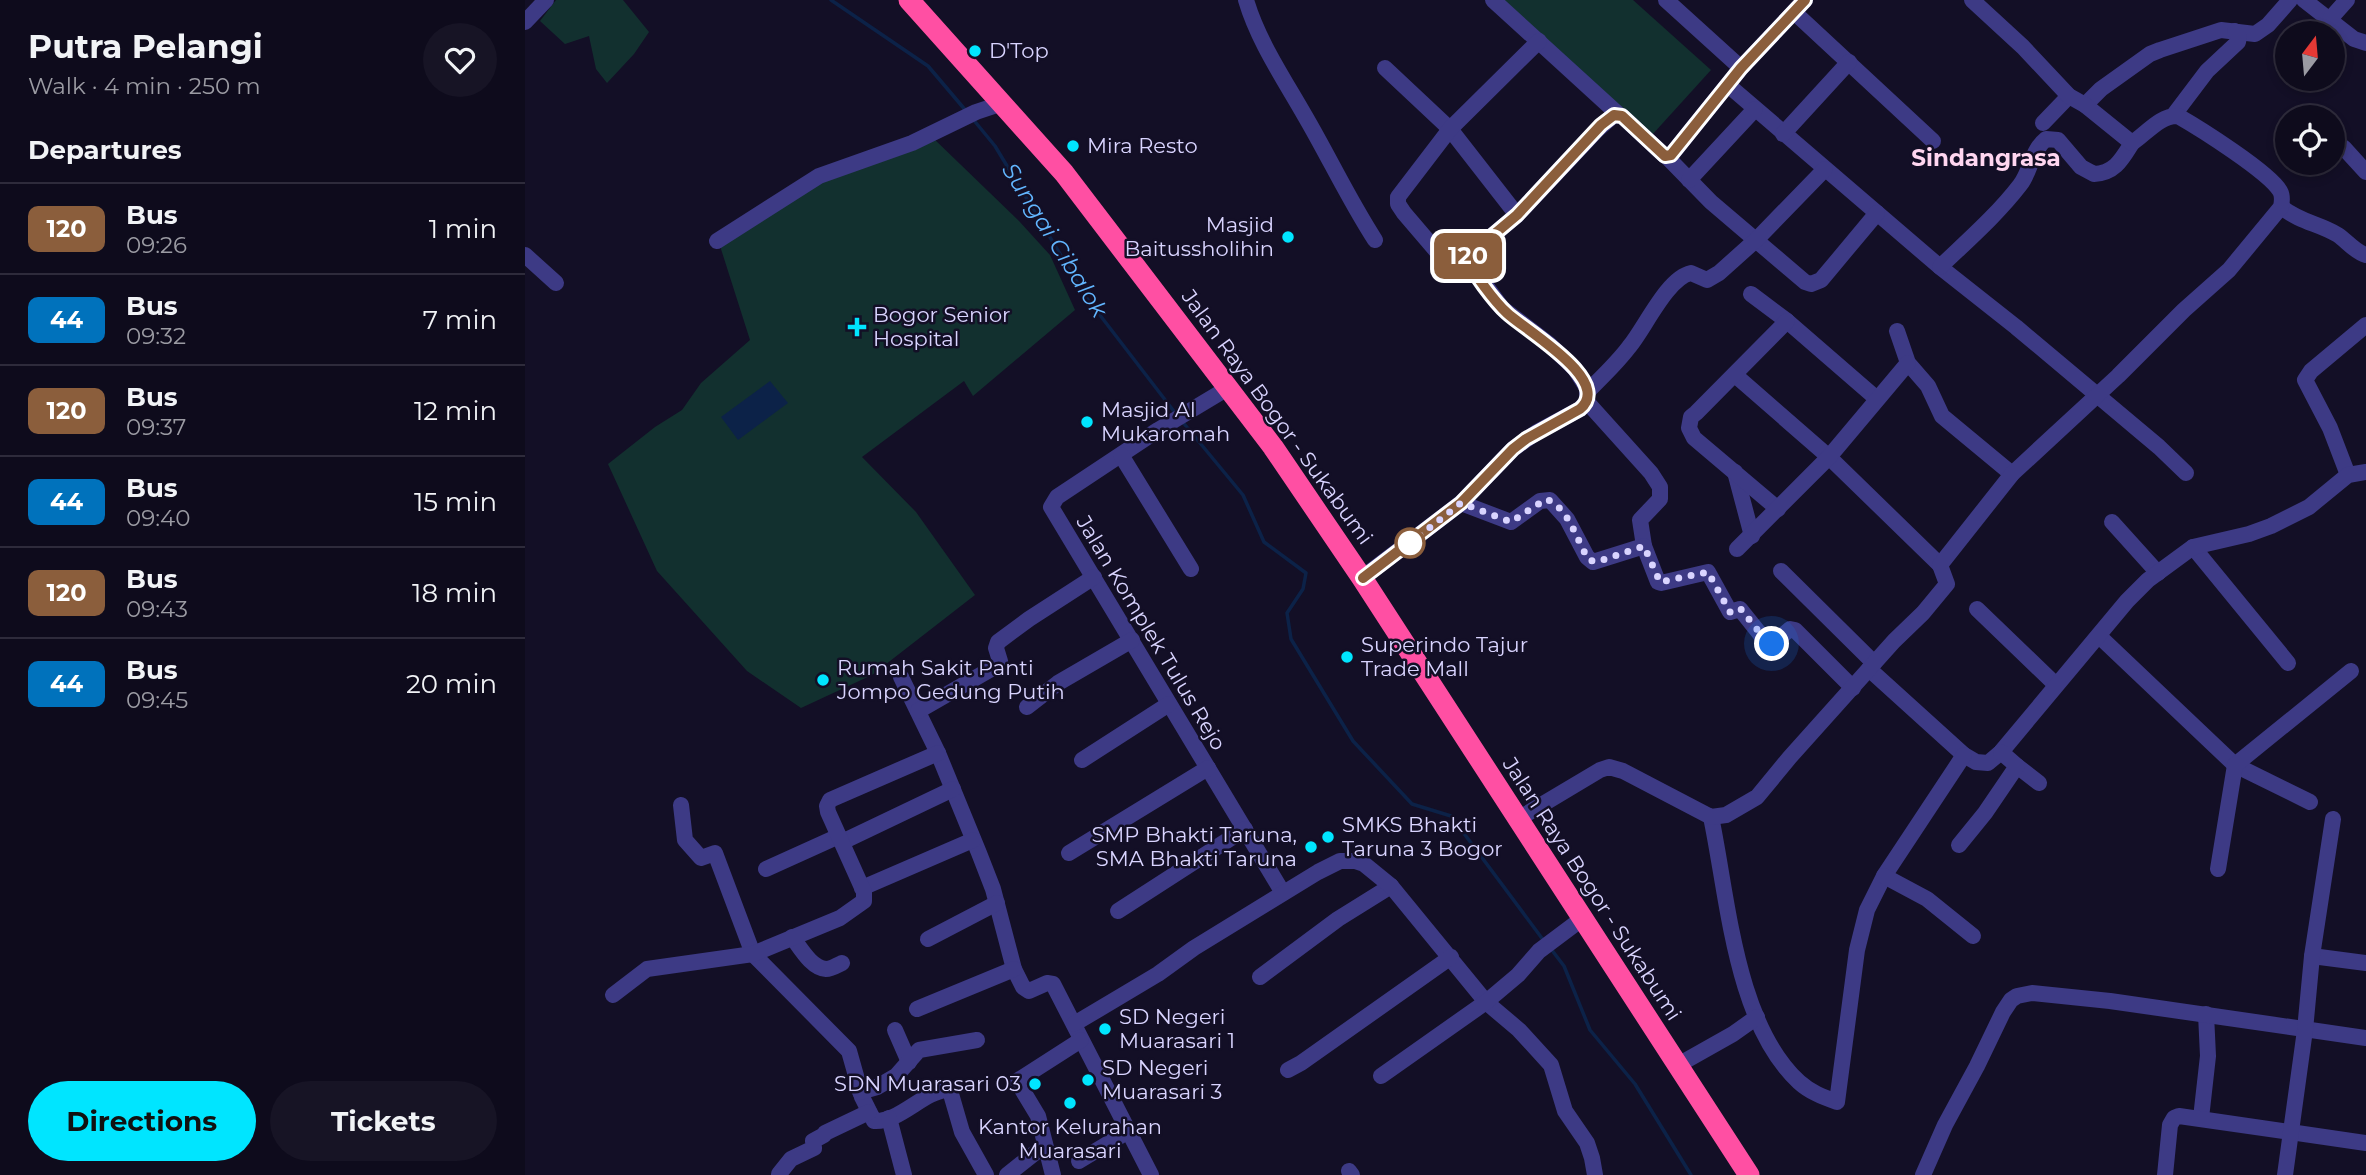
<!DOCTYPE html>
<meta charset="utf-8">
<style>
:root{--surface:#0e0b1c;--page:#171425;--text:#f1f3f6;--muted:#9b9ba3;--line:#2e2b3b;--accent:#00e5ff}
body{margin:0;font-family:Montserrat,sans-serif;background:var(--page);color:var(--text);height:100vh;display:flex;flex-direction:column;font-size:26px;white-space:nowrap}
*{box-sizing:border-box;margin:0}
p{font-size:23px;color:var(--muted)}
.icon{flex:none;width:38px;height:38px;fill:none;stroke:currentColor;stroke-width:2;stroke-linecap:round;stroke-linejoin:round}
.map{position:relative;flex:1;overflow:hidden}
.sheet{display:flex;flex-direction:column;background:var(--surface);width:525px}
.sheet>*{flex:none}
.badge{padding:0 14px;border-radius:10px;font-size:24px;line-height:46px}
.needle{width:46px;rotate:16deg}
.tools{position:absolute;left:1750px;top:21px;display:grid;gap:14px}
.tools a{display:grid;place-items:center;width:70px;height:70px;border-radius:50%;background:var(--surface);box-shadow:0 4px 10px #0003,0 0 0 2px var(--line);font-size:35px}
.you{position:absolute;width:35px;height:35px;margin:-18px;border:5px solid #fff;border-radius:50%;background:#1a73e8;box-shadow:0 0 0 10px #1a73e833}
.map>.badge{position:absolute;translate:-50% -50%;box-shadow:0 0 0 4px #fff}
h2{padding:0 28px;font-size:26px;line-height:63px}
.round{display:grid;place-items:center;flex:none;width:74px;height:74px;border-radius:37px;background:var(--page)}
.headline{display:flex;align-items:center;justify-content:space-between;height:119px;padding:0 28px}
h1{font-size:33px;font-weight:700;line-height:52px}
.action{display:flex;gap:14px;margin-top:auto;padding:14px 28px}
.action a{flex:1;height:80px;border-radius:42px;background:var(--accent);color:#111;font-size:28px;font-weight:700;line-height:80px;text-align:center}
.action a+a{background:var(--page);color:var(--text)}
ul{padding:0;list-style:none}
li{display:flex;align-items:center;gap:21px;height:91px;padding:0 28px;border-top:2px solid var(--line)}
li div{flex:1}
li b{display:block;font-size:26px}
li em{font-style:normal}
li .badge{min-width:77px;font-weight:700;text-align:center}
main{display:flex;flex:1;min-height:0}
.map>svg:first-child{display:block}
.green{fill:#12302f}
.water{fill:#0c2248}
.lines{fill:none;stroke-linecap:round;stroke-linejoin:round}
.stream{stroke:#0c2248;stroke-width:3.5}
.street{stroke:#3d3a85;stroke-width:16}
.highway{stroke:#ff4fa3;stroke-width:21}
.line-casing{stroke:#fff;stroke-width:16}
.line{stroke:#8b5e3c;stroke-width:10}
.walk{stroke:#d9d4ff;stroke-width:7;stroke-dasharray:0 12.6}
.poi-dot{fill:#00e5ff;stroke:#130f26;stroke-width:2.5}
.stop-dot{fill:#fff;stroke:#8b5e3c;stroke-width:3.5}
.labels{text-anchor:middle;stroke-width:5;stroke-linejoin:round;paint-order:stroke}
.poi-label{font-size:21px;fill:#d9d4ff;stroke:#130f26;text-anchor:start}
.street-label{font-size:21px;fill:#d9d4ff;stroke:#130f26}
.neighbourhood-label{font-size:23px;font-weight:bold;fill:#ffd6f0;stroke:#130f26}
.water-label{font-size:23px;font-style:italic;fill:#62b6ff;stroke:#130f26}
</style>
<main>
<section class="sheet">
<div class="headline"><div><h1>Putra Pelangi</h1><p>Walk · 4 min · 250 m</p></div><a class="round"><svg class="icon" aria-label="heart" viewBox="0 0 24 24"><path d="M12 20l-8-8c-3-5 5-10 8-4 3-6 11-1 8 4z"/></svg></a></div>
<h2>Departures</h2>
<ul>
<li><span class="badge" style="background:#8b5e3c;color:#fff">120</span><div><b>Bus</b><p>09:26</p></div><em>1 min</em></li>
<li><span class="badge" style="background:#0072bc;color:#fff">44</span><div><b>Bus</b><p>09:32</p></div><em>7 min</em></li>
<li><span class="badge" style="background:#8b5e3c;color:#fff">120</span><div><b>Bus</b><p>09:37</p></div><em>12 min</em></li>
<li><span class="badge" style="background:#0072bc;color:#fff">44</span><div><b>Bus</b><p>09:40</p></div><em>15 min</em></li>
<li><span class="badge" style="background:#8b5e3c;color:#fff">120</span><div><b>Bus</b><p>09:43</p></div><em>18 min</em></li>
<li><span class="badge" style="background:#0072bc;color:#fff">44</span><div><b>Bus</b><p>09:45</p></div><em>20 min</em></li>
</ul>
<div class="action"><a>Directions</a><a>Tickets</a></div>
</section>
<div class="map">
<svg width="1841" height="1175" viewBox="0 0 1841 1175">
<rect width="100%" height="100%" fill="#130f26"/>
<g class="green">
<polygon points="31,0 98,0 124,32 109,54 82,83 71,69 64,36 40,44 15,21"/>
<polygon points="978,0 1108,0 1186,70 1127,135"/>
<polygon points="406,136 494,221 525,255 550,310 448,396 439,381 337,457 391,512 450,595 347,675 276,708 222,671 132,571 83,464 130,427 157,410 176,383 225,340 196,249 197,238 299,180"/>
</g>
<polygon class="water" points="245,381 263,403 213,440 196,417"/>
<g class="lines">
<g class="stream">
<polyline points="306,0 403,66 442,112"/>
<polyline points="447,118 470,146 561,297 651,414"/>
<polyline points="656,420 718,495 739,542 781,573 778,589 762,613 766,639 828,741 887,804 926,816 1019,941"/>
<polyline points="1026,949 1039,966 1065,1030 1110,1084 1166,1175"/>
</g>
<g class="street">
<path d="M721,0c12,41 38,79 59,116 24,41 44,84 70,124"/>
<polyline points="968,0 1093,114"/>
<polyline points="1141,0 1216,68"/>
<polyline points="1779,0 1829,39 1841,43"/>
<polyline points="1269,12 1408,141"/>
<polyline points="1805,19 1822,0"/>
<polyline points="0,22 21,0"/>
<polyline points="860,68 925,129 992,215"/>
<polyline points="1203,85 1415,267 1491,327 1634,447 1661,473"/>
<polyline points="1560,105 1576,89 1625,54 1635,50 1696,30 1730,34 1743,25 1765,0"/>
<polyline points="1648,116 1682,71 1713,42 1714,37 1710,31"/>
<polyline points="1518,123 1544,96"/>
<polyline points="1258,134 1324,62"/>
<polyline points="1808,140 1819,148 1841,172"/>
<polyline points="1142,157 1186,202 1280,282 1286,284 1296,280 1352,213"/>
<polyline points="1164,180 1230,109"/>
<path d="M1756,207c21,16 37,16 57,28 10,7 17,17 28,20"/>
<polyline points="192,241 294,176 387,143 451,112 475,104"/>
<polyline points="0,255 31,283"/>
<path d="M1415,267c27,-26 57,-52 80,-82 11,-14 11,-34 26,-46l12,1 23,27 13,7c21,-1 28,-15 38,-31"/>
<polyline points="926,268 879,213 873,204 873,197 925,129 1014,41"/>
<polyline points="1226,294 1262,321 1352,399"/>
<polyline points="1372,331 1383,363 1403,386 1417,416 1487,474"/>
<polyline points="1210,375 1304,457 1415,565"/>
<polyline points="703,388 633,430 532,497 526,507 758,893"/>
<path d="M1063,391c14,-14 29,-28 41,-44 16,-19 38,-69 62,-74l16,7 12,-7 38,-34 68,-70"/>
<polyline points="596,455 666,569"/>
<polyline points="1210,472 1227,536"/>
<polyline points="1823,475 1805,428 1780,380 1786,371 1841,325"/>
<polyline points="936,503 986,522 1015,501 1025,500 1042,519 1062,557 1068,562 1119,546 1115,520 1135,499 1135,487 1126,473 1062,402"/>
<polyline points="1253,509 1169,438 1164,428 1166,417 1171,413 1262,321"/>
<polyline points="1587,522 1633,573"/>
<polyline points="1119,546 1133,582 1136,583 1183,572 1205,612 1215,609 1243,644 1246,645 1265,629 1270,630 1328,688"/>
<polyline points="1668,547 1763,663"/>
<polyline points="1212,549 1304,457 1383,363"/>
<polyline points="1256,571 1349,663"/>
<polyline points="837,578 936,503 988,449 1012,432 1055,409 1062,402 1062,388 1050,369 1024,344 977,308 947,267 942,257 992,215 1072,130 1089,115 1097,116 1140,156 1146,155 1216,68 1280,0"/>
<polyline points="1452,609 1531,685"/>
<polyline points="1574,636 1710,765 1785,802"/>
<polyline points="1344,669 1439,755 1451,762 1463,763 1476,752 1602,601 1623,580 1668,547 1724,534 1746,526 1784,507 1823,475 1841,472"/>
<polyline points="376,677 413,753 454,853 468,889 489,969 498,987 504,991 522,983 528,984 626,1175"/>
<polyline points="502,707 533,683 607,640"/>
<polyline points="393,711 473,665 475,661 471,648 473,642 504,619 569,577"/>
<polyline points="557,760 644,704"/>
<polyline points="1492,766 1514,783"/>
<path d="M156,805l4,35 16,18 14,-5 38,101 96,97 13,46 12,24c25,2 50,-30 73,-31l4,4 11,38 24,43"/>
<path d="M1186,817c17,80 24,206 88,265 11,10 24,15 38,20l20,-152 10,-40 17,-34 80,-121"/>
<path d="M993,819l82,-49 9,-3 14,4 88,46 15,-2 31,-18 33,-40 104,-116 29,-28 24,-29 -7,-19 72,-91 106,-98 66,-66 45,-40 52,-63c1,-5 2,-11 -1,-16 -11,-19 -81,-63 -102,-75 -18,-1 -32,18 -46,27l-47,-38 -16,-9 -46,-49 -51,-47"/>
<polyline points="317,842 428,789"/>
<polyline points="1434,845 1460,813 1492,766 1476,752"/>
<polyline points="544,853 683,768"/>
<polyline points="241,869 314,836"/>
<polyline points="1693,869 1710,765 1826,671"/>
<polyline points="1359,876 1402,899 1448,936"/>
<polyline points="337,888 448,840"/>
<polyline points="593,911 720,829"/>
<path d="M267,937c8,10 19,31 34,32 5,0 12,-4 16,-6"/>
<polyline points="403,939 472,903"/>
<polyline points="1787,956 1841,963"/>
<polyline points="735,977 813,919 866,886"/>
<polyline points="88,995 122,969 228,954 315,918 339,901 339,892 303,812 302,806 305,800 413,753"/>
<polyline points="392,1009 489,969"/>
<polyline points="549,1024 633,974 669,948 793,872 815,861 830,861 839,864 866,886 961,1002 994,1030 1026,1065 1040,1111 1062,1143 1067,1158 1070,1175"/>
<polyline points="370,1030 384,1062"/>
<polyline points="1153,1065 1208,1034 1232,1017"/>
<polyline points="763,1070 776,1063 926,957"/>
<polyline points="856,1076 961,1002 993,975 1014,951 1058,918"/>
<polyline points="335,1092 352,1087 371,1076 394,1050 452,1040"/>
<polyline points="364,1118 379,1175"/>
<polyline points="1676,1118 1683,1056 1681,1014"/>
<polyline points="554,1161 602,1132"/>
<polyline points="824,1171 827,1175"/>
<polyline points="254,1174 266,1159 289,1148 288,1141 299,1135 300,1133 344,1112"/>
<polyline points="482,1175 520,1145"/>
<polyline points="528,1175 513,1116 492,1081 556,1040"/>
<polyline points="1398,1175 1420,1125 1452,1066 1478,1012 1486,1000 1492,996 1507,993 1585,1001 1841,1038"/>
<polyline points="1640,1175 1645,1125 1649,1118 1654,1116 1841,1143"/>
<polyline points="1760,1175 1780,1030 1787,956 1808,819"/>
</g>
<polyline class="highway" points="384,0 539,173 748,447 837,578 1224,1175"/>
</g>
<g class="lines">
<defs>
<path id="line" d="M838,578l98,-75 52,-54 13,-10 54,-30c34,-28 -55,-79 -73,-96 -11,-10 -37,-43 -40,-56l50,-42 84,-90 13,-10 8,1 43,40 6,-1 70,-87 64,-68"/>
</defs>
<use href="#line" class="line-casing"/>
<use href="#line" class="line"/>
<path class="walk" d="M885,543l51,-40 50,19 35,-23c24,10 30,41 43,61l8,2 47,-16 16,36 48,-10 22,40 10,-4 28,35 4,1"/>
</g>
<g class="poi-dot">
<circle cx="450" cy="51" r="7"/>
<circle cx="548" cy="146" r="7"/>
<circle cx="763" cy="237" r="7"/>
<path d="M328.5 316.5h7v7h7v7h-7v7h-7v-7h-7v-7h7z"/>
<circle cx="562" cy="422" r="7"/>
<circle cx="822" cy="657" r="7"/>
<circle cx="298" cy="680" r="7"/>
<circle cx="803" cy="837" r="7"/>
<circle cx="786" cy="847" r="7"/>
<circle cx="580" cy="1029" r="7"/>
<circle cx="563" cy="1080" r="7"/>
<circle cx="510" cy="1084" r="7"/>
<circle cx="545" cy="1103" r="7"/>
</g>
<circle class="stop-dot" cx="885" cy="543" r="14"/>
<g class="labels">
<g class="poi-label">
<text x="464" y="58">D'Top</text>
<text x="562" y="153">Mira Resto</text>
<text x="749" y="232" text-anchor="end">Masjid<tspan x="749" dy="24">Baitussholihin</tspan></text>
<text x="348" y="322">Bogor Senior<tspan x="348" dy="24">Hospital</tspan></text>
<text x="576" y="417">Masjid Al<tspan x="576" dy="24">Mukaromah</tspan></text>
<text x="836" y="652">Superindo Tajur<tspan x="836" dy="24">Trade Mall</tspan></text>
<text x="312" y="675">Rumah Sakit Panti<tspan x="312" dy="24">Jompo Gedung Putih</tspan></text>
<text x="817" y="832">SMKS Bhakti<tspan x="817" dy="24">Taruna 3 Bogor</tspan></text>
<text x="772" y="842" text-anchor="end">SMP Bhakti Taruna,<tspan x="772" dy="24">SMA Bhakti Taruna</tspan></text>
<text x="594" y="1024">SD Negeri<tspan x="594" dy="24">Muarasari 1</tspan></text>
<text x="577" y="1075">SD Negeri<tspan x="577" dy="24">Muarasari 3</tspan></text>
<text x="496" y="1091" text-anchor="end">SDN Muarasari 03</text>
<text x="545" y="1134" text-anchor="middle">Kantor Kelurahan<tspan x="545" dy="24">Muarasari</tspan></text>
</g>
<g class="street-label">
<text transform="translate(752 417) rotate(54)" y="7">Jalan Raya Bogor - Sukabumi</text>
<text transform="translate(626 633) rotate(59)" y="7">Jalan Komplek Tulus Rejo</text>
<text transform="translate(1067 889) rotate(57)" y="7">Jalan Raya Bogor - Sukabumi</text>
</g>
<g class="neighbourhood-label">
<text x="1461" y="166">Sindangrasa</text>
</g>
<g class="water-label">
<text transform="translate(530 240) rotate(58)" y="8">Sungai Cibalok</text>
</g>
</g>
</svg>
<div class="tools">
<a><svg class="needle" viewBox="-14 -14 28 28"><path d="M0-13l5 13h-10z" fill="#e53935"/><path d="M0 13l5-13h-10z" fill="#9b9ba3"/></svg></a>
<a><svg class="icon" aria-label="locate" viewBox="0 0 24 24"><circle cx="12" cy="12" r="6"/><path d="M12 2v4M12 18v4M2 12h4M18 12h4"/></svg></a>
</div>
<div class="you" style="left:1247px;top:644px"></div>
<b class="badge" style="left:943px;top:256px;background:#8b5e3c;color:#fff">120</b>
</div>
</main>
